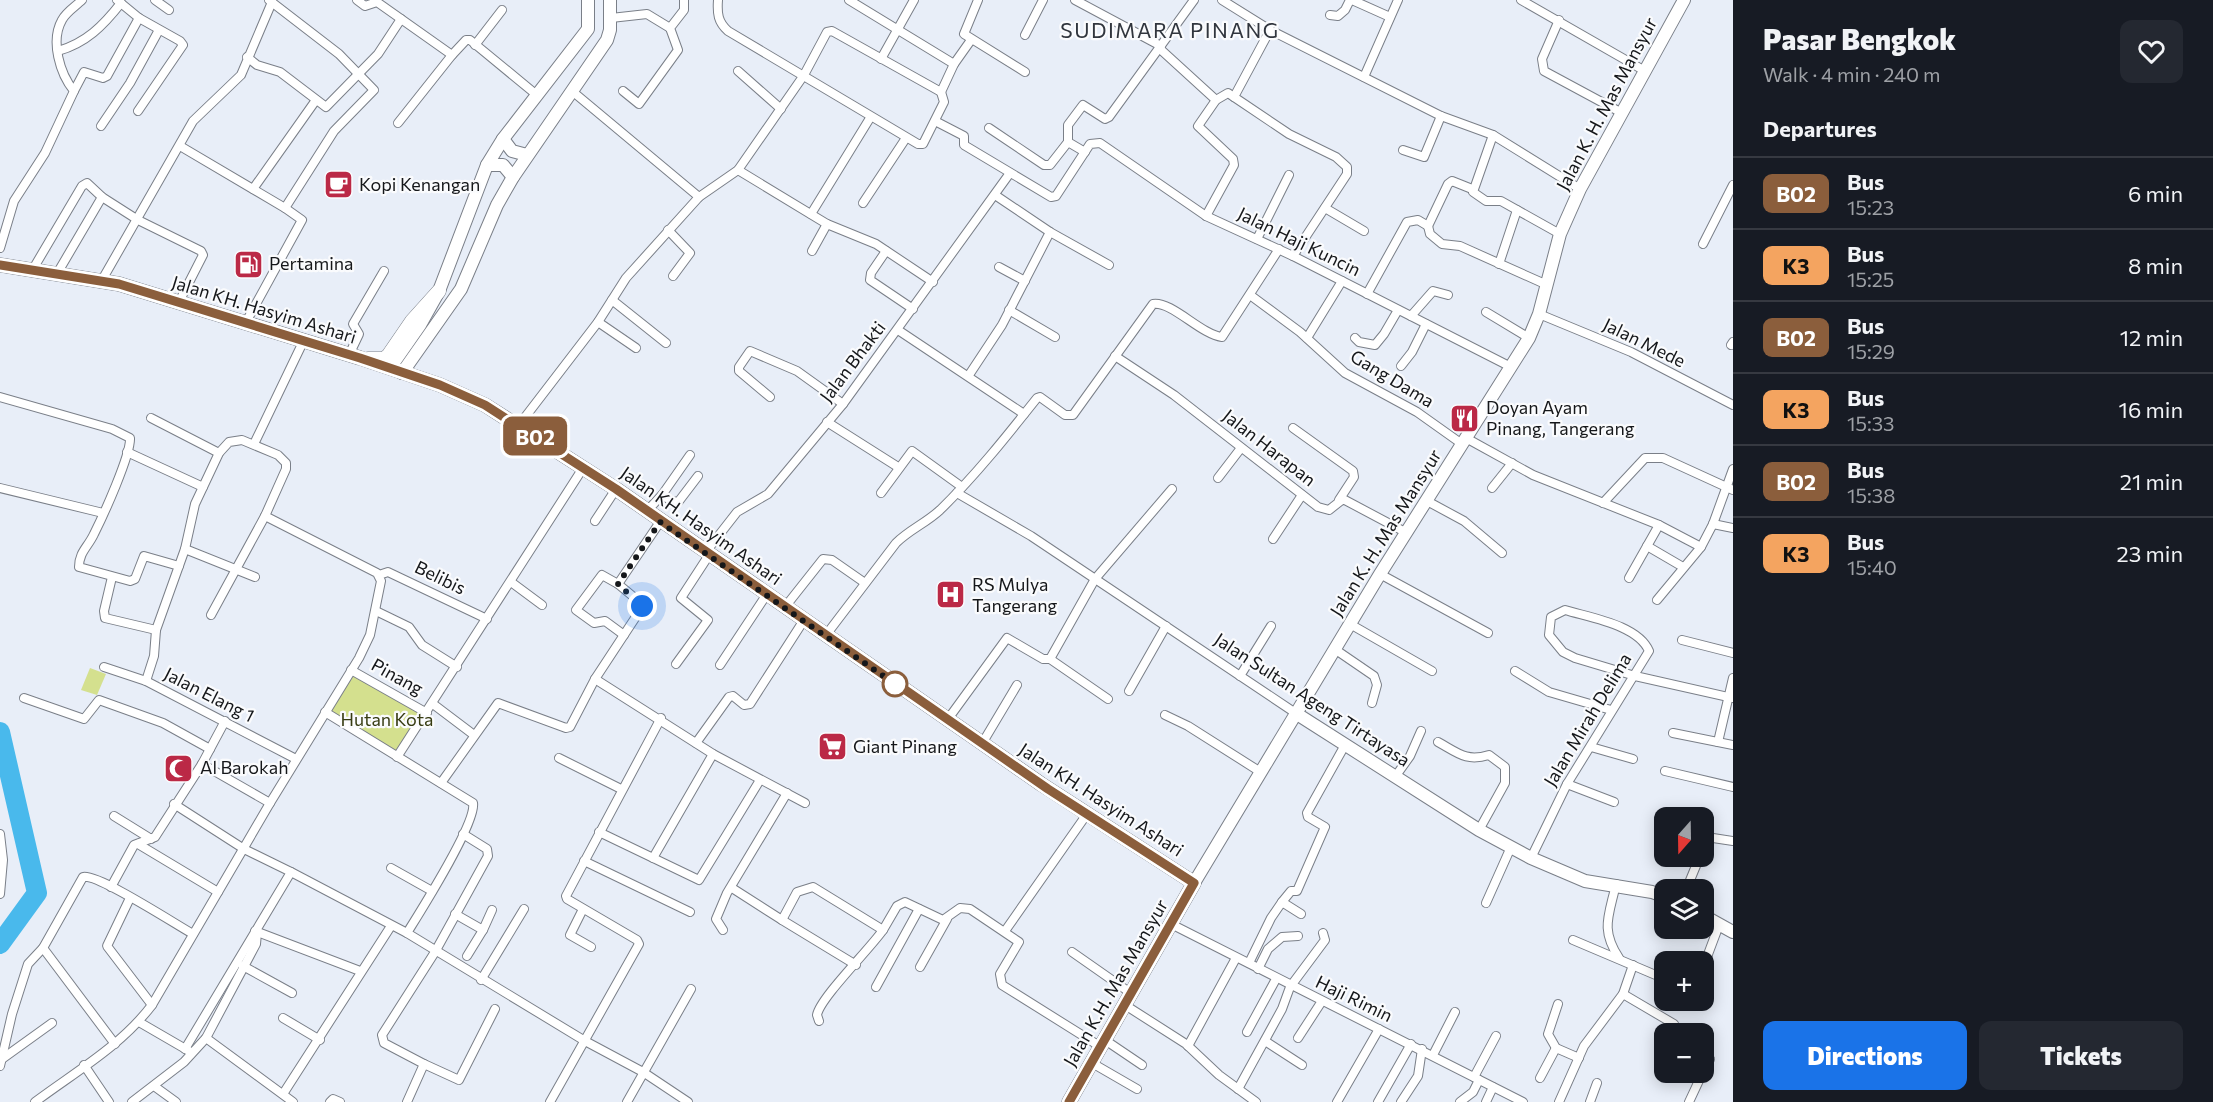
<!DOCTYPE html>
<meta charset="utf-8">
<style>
:root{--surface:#171b24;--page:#242831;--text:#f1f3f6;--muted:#9ea1a6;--line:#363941;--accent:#1a73e8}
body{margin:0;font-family:Commissioner,sans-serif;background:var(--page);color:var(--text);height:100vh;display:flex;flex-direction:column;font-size:22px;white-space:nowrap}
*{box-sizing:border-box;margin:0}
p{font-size:20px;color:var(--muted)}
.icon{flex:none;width:33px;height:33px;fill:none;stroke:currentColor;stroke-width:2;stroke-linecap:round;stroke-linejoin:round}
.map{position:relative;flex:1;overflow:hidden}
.side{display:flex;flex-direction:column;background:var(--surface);width:480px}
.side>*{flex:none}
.badge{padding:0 12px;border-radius:9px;font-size:21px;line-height:39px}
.needle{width:39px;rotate:200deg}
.fabs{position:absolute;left:1654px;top:807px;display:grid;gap:12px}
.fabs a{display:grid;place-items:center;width:60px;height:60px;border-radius:12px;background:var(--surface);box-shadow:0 3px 15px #0003;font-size:30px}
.you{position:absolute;width:30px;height:30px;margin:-15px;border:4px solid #fff;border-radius:50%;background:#1a73e8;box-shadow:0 0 0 9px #1a73e833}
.map>.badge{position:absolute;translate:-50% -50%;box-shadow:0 0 0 3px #fff}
h2{padding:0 30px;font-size:22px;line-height:54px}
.round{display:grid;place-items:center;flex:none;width:63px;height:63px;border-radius:12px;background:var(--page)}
.overview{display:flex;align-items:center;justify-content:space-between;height:102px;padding:0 30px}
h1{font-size:28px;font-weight:800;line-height:45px}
.cta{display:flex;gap:12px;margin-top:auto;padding:12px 30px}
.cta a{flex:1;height:69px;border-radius:12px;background:var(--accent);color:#fff;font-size:24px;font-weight:800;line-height:69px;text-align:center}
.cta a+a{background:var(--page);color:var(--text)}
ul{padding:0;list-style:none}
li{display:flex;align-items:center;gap:18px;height:72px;padding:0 30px;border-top:2px solid var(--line)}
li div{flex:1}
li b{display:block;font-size:22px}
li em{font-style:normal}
li .badge{min-width:66px;font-weight:700;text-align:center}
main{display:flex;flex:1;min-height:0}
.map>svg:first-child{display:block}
.green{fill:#d4e08e}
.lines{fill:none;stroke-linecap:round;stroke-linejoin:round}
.river{stroke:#49b9ec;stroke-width:20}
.minor-casing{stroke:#7a7f88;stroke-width:10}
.secondary-casing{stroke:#7a7f88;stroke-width:14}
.primary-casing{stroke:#7a7f88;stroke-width:15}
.minor{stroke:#fff;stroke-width:8}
.secondary{stroke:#fff;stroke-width:12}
.primary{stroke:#fff;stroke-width:14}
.line-casing{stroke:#fff;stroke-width:14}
.line{stroke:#8b5e3c;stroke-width:9}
.walk{stroke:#15171a;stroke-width:6;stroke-dasharray:0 10.8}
.stop-dot{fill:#fff;stroke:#8b5e3c;stroke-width:3}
.labels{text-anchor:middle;stroke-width:4.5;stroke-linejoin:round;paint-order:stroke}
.street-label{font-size:18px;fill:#15171a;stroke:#fafbfd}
.poi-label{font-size:18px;fill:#15171a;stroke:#fafbfd;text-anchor:start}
.park-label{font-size:18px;fill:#373c12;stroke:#fafbfd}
.quarter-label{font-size:21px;letter-spacing:1.5px;fill:#31363e;stroke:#fafbfd}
</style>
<main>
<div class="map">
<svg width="1733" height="1102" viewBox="0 0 1733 1102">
<rect width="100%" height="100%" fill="#e8eef8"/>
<g class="green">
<polygon points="90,668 106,674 97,695 81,690"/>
<polygon points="352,673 420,713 396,755 329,711"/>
</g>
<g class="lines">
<polyline class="river" points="0,732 37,893 0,944"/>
<defs>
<g id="minor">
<polyline points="117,0 139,18 180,41 183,45 138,111"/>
<polyline points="155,0 169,10"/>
<polyline points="357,0 365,6 377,2 452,55 466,40 470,40 538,96"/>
<path d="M718,0c-1,14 0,22 10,31l190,113h5l21,-42 -3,-10"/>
<polyline points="849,0 954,64"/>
<polyline points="978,0 964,34 1025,72"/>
<polyline points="1075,0 1161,46"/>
<polyline points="1222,0 1270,30 1441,116 1493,135 1580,189"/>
<polyline points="1352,0 1390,17"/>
<polyline points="1521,0 1645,71"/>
<polyline points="1330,15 1338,16 1345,10 1350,0"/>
<polyline points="611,18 647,14 670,28"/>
<polyline points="1559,20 1542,59 1544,71 1622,113"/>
<polyline points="1270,30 1234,97 1289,134 1336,157 1347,167 1347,174 1293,256"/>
<polyline points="1025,35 1043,0"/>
<polyline points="475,45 502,10"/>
<polyline points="1159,48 1216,100"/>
<path d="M58,51c28,-8 45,-25 63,-48"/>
<polyline points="247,57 257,65 280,72 326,107 378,54 401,19"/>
<polyline points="881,59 914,0"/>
<polyline points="738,71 781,109"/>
<polyline points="1364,77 1398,0"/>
<polyline points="74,91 84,72 103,78 107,76 139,18"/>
<polyline points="572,91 699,197"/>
<polyline points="623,91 639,104 678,50 670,28 684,10 684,0"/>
<polyline points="935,121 964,136 964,145 1051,197 1056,196 1090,144 1100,143 1206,216 1293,256 1511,367"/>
<polyline points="398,123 452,55"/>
<polyline points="101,126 130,83 159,30"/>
<polyline points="989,128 1044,165 1050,165 1068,142 1085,152"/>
<polyline points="1493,135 1473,192 1486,201 1501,201 1560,234"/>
<polyline points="1068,142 1068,125 1083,105 1105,119 1109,117 1194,0"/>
<polyline points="180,146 285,208"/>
<polyline points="1403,150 1424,157 1441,116"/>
<polyline points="738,170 827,224 876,244 933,282"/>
<polyline points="253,189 316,100"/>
<polyline points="995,195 1050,232 1109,265"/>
<polyline points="863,203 906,138"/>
<polyline points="1325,208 1364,231"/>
<polyline points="811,214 870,118"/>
<polyline points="1206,216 1234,165 1233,159 1198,126 1216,100 1228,93 1234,97"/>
<polyline points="1428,226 1430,234 1442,244 1460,246 1545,284"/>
<polyline points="668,230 690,253 673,276"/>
<polyline points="1257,239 1289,175"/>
<polyline points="1703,244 1733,185"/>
<path d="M0,248l14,-47 31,-48 29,-62c-14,-17 -24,-50 -12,-71 4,-8 14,-14 20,-20"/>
<polyline points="812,251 827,224"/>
<polyline points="886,251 871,273 870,280 913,309"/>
<polyline points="1499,264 1517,210"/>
<polyline points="999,267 1025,281"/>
<polyline points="33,269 82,186 87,183 102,197 138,220 201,251 203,255 179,302"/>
<polyline points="58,272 102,197"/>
<polyline points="102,280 193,121 241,75 272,2"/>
<polyline points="1367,294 1407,222 1418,220 1428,226 1448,184 1452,181 1472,189"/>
<polyline points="1250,295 1300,332 1345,373 1417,412 1462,444"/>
<polyline points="612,300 666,343"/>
<polyline points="1009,310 1055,337"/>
<polyline points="1486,312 1529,338"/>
<polyline points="1539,314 1631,352 1733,405"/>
<polyline points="1411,316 1433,291 1448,295"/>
<polyline points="598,322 636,348"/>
<polyline points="245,324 302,220 285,208 334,131 374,90 339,54 269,0"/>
<polyline points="898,330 1024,414"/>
<polyline points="1307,338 1342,281"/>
<polyline points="1355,338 1359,342 1375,345 1384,334 1398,310"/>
<polyline points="1731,345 1733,342"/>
<polyline points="349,355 359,334 353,324 384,271"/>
<polyline points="1115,356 1174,395 1318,507 1329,510 1343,499 1407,533"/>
<polyline points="1401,366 1412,352 1426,324"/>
<polyline points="969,375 1002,325 1050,232"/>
<path d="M0,397l112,32 18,9c1,17 -27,78 -36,96 -6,13 -15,18 -15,33l51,14 5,-2 9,-23 35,10"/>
<polyline points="770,397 739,371 739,367 750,351 797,371 843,404"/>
<polyline points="151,418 219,453"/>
<polyline points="827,422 898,467"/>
<polyline points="519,425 598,322 626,278 699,197 738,170 804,75 827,32 832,31 941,92 954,64 971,40"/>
<polyline points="1293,428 1353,471 1354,477 1339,500"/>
<polyline points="1466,438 1533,475 1659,525 1701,547"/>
<polyline points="254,444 303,342"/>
<polyline points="127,452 203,487"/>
<polyline points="1218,478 1241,448"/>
<polyline points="0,488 103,513"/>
<polyline points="1492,488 1512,463"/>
<polyline points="881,493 912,451 962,487"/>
<polyline points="957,493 1031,536 1297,714"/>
<polyline points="662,495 690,455"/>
<polyline points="1427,501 1464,521 1502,553"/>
<polyline points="1603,503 1645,458 1663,458 1733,490"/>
<polyline points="646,512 662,495 673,502 679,501 698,476"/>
<polyline points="595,521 616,489"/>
<polyline points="1713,524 1733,528"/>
<polyline points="1273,539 1302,495"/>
<polyline points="1647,546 1683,567"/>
<polyline points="185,549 255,577"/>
<polyline points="705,553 737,512 768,494 843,404 1010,173"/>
<polyline points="1380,574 1488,633"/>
<polyline points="379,575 388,572 487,619"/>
<polyline points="112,577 104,611 105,618 156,630"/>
<polyline points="1629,578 1659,525"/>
<polyline points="511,582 542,605"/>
<polyline points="618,584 602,575 576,610 594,623 605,621 624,635"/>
<polyline points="1657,600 1701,547 1713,524 1733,469"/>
<polyline points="785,607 823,559 832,560 865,583"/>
<polyline points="376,611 409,627 422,645 457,667"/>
<polyline points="1350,624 1432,671"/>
<path d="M826,635l70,-92c13,-13 30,-20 44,-33 35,-34 66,-73 97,-112l3,-1 25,18h8l80,-111c19,-3 47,30 69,33l57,-88"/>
<polyline points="1682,640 1733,653"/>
<polyline points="1336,650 1374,676 1377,685 1372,703"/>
<polyline points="1050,659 1095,579 1172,489"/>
<polyline points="676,664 708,620 681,598 709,555"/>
<polyline points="720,665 767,594"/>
<polyline points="104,667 146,681 296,759"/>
<polyline points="351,670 427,713"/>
<polyline points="1515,671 1549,692 1611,710"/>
<polyline points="1240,676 1271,626"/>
<polyline points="595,679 713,754 805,803"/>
<polyline points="146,681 154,656 156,630 185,549 195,504 219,453 229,442 242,440 278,455 286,463 286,469 265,516 211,615"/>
<polyline points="1129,691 1166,626"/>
<polyline points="24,698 84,719 99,700 163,723 210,749"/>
<polyline points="433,704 474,735"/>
<path d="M325,712l148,91c4,19 -53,109 -66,130"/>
<polyline points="1165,715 1188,726 1259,771"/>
<polyline points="948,719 1007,638 1043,659 1050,659 1108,699"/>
<polyline points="1673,733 1733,745"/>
<polyline points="983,742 1017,685"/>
<path d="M1438,742c20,11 28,20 51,13l16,12v16l-26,47"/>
<polyline points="1718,742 1733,678"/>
<polyline points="696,743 729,697 733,696 744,705 750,704 804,620"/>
<polyline points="1591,747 1633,759"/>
<polyline points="397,757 583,468"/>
<polyline points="559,758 621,789"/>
<polyline points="202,764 270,803"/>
<polyline points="1665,771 1733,787"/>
<polyline points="1395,777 1410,756 1421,731"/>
<polyline points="441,783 498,703 566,728 570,727 595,679 641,609 641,603 618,584 660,522"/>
<polyline points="1567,784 1614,802"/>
<polyline points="174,804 244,849 291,872 185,1049"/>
<polyline points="114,816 151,839"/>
<polyline points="599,832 699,880 760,780"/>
<polyline points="0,834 3,860 0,894"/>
<polyline points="1713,838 1733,841"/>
<polyline points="138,844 218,892"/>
<polyline points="653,858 713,754"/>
<path d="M1531,858l36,-74 82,-133c-11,-26 -58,-33 -84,-41l-14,7 -2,18 14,17 12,6 60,18 98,22"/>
<polyline points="584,861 690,912"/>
<polyline points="391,868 432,891"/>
<polyline points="291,872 407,933 585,1041 643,1072 688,1102"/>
<path d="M1616,884c-7,32 -16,45 3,74"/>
<polyline points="111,887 134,845 155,837 202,764 225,721"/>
<path d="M732,888l50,32 15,-28 16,-5 70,43c-14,20 -63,68 -66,85l2,6"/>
<polyline points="1686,890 1700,856"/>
<polyline points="130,898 107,946 152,1005"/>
<polyline points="1282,902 1291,891 1297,891 1325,827 1308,817 1307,813 1345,745"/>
<polyline points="1486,903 1511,847"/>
<polyline points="583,909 570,935 591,947"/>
<polyline points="455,914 483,930 492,910"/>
<polyline points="782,920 856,965"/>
<polyline points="1171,924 1523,1102"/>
<polyline points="723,930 716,919 727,893 787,793"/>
<polyline points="883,930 897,906 905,902 943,920 960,908 970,909 1019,942 1000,974 1002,985 1101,1047"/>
<polyline points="255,931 360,971"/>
<polyline points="1005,931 1087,814"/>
<polyline points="1573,940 1665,979"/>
<polyline points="43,948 115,1044"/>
<polyline points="1072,952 1132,994"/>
<polyline points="467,956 483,930"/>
<polyline points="1249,963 1271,918 1282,902 1301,914"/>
<polyline points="1704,965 1719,925"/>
<polyline points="243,966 292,993"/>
<polyline points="920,967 947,919"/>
<polyline points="1258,969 1268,949 1282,937 1298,936"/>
<polyline points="481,980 524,909"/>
<polyline points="876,987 919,909"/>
<polyline points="1623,994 1674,1024"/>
<polyline points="1558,1004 1548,1034 1556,1048 1579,1058"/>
<polyline points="1125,1005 1186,1044 1219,1075 1256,1102"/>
<polyline points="283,1018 320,1040"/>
<polyline points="139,1022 189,1051"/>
<polyline points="1247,1032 1276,979"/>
<polyline points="206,1038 293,1102"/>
<polyline points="1298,1038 1322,1001"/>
<polyline points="1105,1040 1142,1065"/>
<polyline points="1265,1041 1302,1065"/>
<polyline points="1188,1046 1236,958"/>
<polyline points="1433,1055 1455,1012"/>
<polyline points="2,1059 52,1023"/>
<polyline points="1092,1063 1137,1089"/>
<polyline points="424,1064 459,1080 495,1009"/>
<polyline points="84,1065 109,1102"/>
<path d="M0,1066l12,-52 16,-50 15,-16 40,-71c14,-4 92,47 110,57"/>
<polyline points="1704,1071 1710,1059"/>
<polyline points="1474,1077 1496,1036"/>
<polyline points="1540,1078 1556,1048"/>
<polyline points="154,1086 176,1102"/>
<polyline points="1238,1089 1282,1009 1290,987 1325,940 1323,933"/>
<polyline points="283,1094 391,926"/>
<path d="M35,1102c40,-30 86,-56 117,-97l118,-202 89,-145 11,-23 11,-54 -4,-8 -112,-57"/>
<polyline points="132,1102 184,1062 206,1038 256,944 257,933"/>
<polyline points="330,1102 333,1099 340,1102"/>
<polyline points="407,1102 424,1064 384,1043 382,1035 435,952 488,856 487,849 463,834"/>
<polyline points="550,1102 639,944 637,940 567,899 566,896 661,718"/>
<polyline points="627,1102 691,989"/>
<polyline points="1337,1102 1379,1029"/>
<polyline points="1378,1102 1411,1044"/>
<polyline points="1401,1102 1418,1076 1422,1049"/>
<polyline points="1460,1102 1473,1092 1479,1080"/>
<polyline points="1486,1102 1493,1087"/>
<polyline points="1559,1102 1584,1046 1623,994 1633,965"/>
<polyline points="1590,1102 1597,1083"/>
<polyline points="1689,1102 1703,1072"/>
</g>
<g id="secondary">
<polyline points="503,139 512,151 527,155"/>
<polyline points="487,165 503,165 513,177"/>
<polyline points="390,368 420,325 439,291 487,165 503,139 588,29 588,0"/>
<polyline points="402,373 461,289 497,205 513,177 607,40 610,30 610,0"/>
<polyline points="1297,714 1479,830 1531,858 1585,881 1652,892 1665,897"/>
<polyline points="1194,883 1380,574 1529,338 1539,314 1560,234 1580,189 1684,0"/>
<polyline points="1704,916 1733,932"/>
</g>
<g id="primary">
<polyline points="0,265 119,284 360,358 440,385 485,405 616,489 1041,784 1194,883 1069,1102"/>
<polyline points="368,359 383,359 388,356 412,321 439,291"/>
</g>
</defs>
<use href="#minor" class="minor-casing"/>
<use href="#secondary" class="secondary-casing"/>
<use href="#primary" class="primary-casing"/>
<use href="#minor" class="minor"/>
<use href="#secondary" class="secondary"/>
<use href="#primary" class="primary"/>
</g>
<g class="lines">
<defs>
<polyline id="line" points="0,265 119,284 360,358 440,385 485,405 616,489 1048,789 1194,883 1069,1102"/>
</defs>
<use href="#line" class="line-casing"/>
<use href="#line" class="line"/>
<polyline class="walk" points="642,606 618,584 660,522 895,684"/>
</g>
<defs>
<symbol id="cafe-square" viewBox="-11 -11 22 22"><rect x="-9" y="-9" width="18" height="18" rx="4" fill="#bb2946" stroke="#fafbfd"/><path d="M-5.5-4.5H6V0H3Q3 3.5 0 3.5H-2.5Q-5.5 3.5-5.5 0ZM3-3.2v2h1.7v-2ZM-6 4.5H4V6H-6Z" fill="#fff"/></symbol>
<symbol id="fuel-square" viewBox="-11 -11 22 22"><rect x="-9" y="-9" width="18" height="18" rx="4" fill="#bb2946" stroke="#fafbfd"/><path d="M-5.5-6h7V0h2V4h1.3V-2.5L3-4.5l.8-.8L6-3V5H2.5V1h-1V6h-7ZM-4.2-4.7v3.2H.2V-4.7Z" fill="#fff"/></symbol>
<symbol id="restaurant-square" viewBox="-11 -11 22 22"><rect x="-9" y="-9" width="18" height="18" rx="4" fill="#bb2946" stroke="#fafbfd"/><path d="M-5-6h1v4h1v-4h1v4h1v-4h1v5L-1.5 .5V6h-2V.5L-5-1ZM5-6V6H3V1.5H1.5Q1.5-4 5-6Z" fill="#fff"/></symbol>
<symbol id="hospital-square" viewBox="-11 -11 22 22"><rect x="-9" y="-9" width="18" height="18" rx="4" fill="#bb2946" stroke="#fafbfd"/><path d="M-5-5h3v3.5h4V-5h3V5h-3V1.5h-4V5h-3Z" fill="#fff"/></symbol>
<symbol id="supermarket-square" viewBox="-11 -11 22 22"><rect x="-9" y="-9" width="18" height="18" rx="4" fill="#bb2946" stroke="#fafbfd"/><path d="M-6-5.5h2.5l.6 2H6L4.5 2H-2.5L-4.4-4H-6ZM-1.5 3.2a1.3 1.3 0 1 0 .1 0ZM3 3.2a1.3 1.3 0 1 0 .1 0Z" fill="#fff"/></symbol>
<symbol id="mosque-square" viewBox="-11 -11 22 22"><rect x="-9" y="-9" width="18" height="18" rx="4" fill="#bb2946" stroke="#fafbfd"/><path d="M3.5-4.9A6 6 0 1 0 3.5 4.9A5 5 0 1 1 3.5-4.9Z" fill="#fff"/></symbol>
</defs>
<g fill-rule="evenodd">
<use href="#cafe-square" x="322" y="168" width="33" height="33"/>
<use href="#fuel-square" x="232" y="248" width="33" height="33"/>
<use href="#restaurant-square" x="1448" y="402" width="33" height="33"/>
<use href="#hospital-square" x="934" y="578" width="33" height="33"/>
<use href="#supermarket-square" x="816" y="730" width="33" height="33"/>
<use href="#mosque-square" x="162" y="752" width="33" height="33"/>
</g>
<circle class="stop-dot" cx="895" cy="684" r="12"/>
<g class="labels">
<g class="street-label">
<text transform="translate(1607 104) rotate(-62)" y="6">Jalan K. H. Mas Mansyur</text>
<text transform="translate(1299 242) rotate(26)" y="6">Jalan Haji Kuncin</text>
<text transform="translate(264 310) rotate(17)" y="6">Jalan KH. Hasyim Ashari</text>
<text transform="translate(1644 343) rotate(26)" y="6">Jalan Mede</text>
<text transform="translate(853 362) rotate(-53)" y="6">Jalan Bhakti</text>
<text transform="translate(1392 379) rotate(31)" y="6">Gang Dama</text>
<text transform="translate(1269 448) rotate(38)" y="6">Jalan Harapan</text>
<text transform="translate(701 526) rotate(35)" y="6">Jalan KH. Hasyim Ashari</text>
<text transform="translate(1386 533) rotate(-58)" y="6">Jalan K. H. Mas Mansyur</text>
<text transform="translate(440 578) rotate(26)" y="6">Belibis</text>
<text transform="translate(397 677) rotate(29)" y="6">Pinang</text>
<text transform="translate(209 695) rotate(27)" y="6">Jalan Elang 1</text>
<text transform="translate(1312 700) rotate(33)" y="6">Jalan Sultan Ageng Tirtayasa</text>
<text transform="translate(1588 720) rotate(-59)" y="6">Jalan Mirah Delima</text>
<text transform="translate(1101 800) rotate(33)" y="6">Jalan KH. Hasyim Ashari</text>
<text transform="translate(1116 983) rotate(-60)" y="6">Jalan K.H. Mas Mansyur</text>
<text transform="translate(1354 999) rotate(26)" y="6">Haji Rimin</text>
</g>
<g class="poi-label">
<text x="359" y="191">Kopi Kenangan</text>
<text x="269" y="270">Pertamina</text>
<text x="1486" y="414">Doyan Ayam<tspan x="1486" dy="21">Pinang, Tangerang</tspan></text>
<text x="972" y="591">RS Mulya<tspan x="972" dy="21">Tangerang</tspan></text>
<text x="853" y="753">Giant Pinang</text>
<text x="200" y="774">Al Barokah</text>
</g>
<g class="park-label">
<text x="387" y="726">Hutan Kota</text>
</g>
<g class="quarter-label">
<text x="1170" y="38">SUDIMARA PINANG</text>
</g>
</g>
</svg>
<div class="fabs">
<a><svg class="needle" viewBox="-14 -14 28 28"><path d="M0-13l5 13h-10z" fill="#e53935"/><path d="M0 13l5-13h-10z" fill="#9ea1a6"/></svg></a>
<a><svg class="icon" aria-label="layers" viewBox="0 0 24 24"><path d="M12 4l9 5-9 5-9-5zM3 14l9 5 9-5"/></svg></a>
<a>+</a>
<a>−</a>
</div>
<div class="you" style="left:642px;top:606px"></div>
<b class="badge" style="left:535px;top:436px;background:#8b5e3c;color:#fff">B02</b>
</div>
<section class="side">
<div class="overview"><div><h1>Pasar Bengkok</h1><p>Walk · 4 min · 240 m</p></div><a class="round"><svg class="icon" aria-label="heart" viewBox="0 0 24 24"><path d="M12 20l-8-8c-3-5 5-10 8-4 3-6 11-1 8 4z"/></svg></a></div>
<h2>Departures</h2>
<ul>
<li><span class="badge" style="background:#8b5e3c;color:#fff">B02</span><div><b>Bus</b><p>15:23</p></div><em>6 min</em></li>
<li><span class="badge" style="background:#f4a460;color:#111">K3</span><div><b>Bus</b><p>15:25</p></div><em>8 min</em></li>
<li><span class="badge" style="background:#8b5e3c;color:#fff">B02</span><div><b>Bus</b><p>15:29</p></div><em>12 min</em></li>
<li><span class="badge" style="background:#f4a460;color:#111">K3</span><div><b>Bus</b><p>15:33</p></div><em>16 min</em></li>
<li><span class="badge" style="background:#8b5e3c;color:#fff">B02</span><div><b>Bus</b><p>15:38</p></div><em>21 min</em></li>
<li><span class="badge" style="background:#f4a460;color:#111">K3</span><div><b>Bus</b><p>15:40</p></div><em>23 min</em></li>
</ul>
<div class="cta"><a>Directions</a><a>Tickets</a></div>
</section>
</main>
